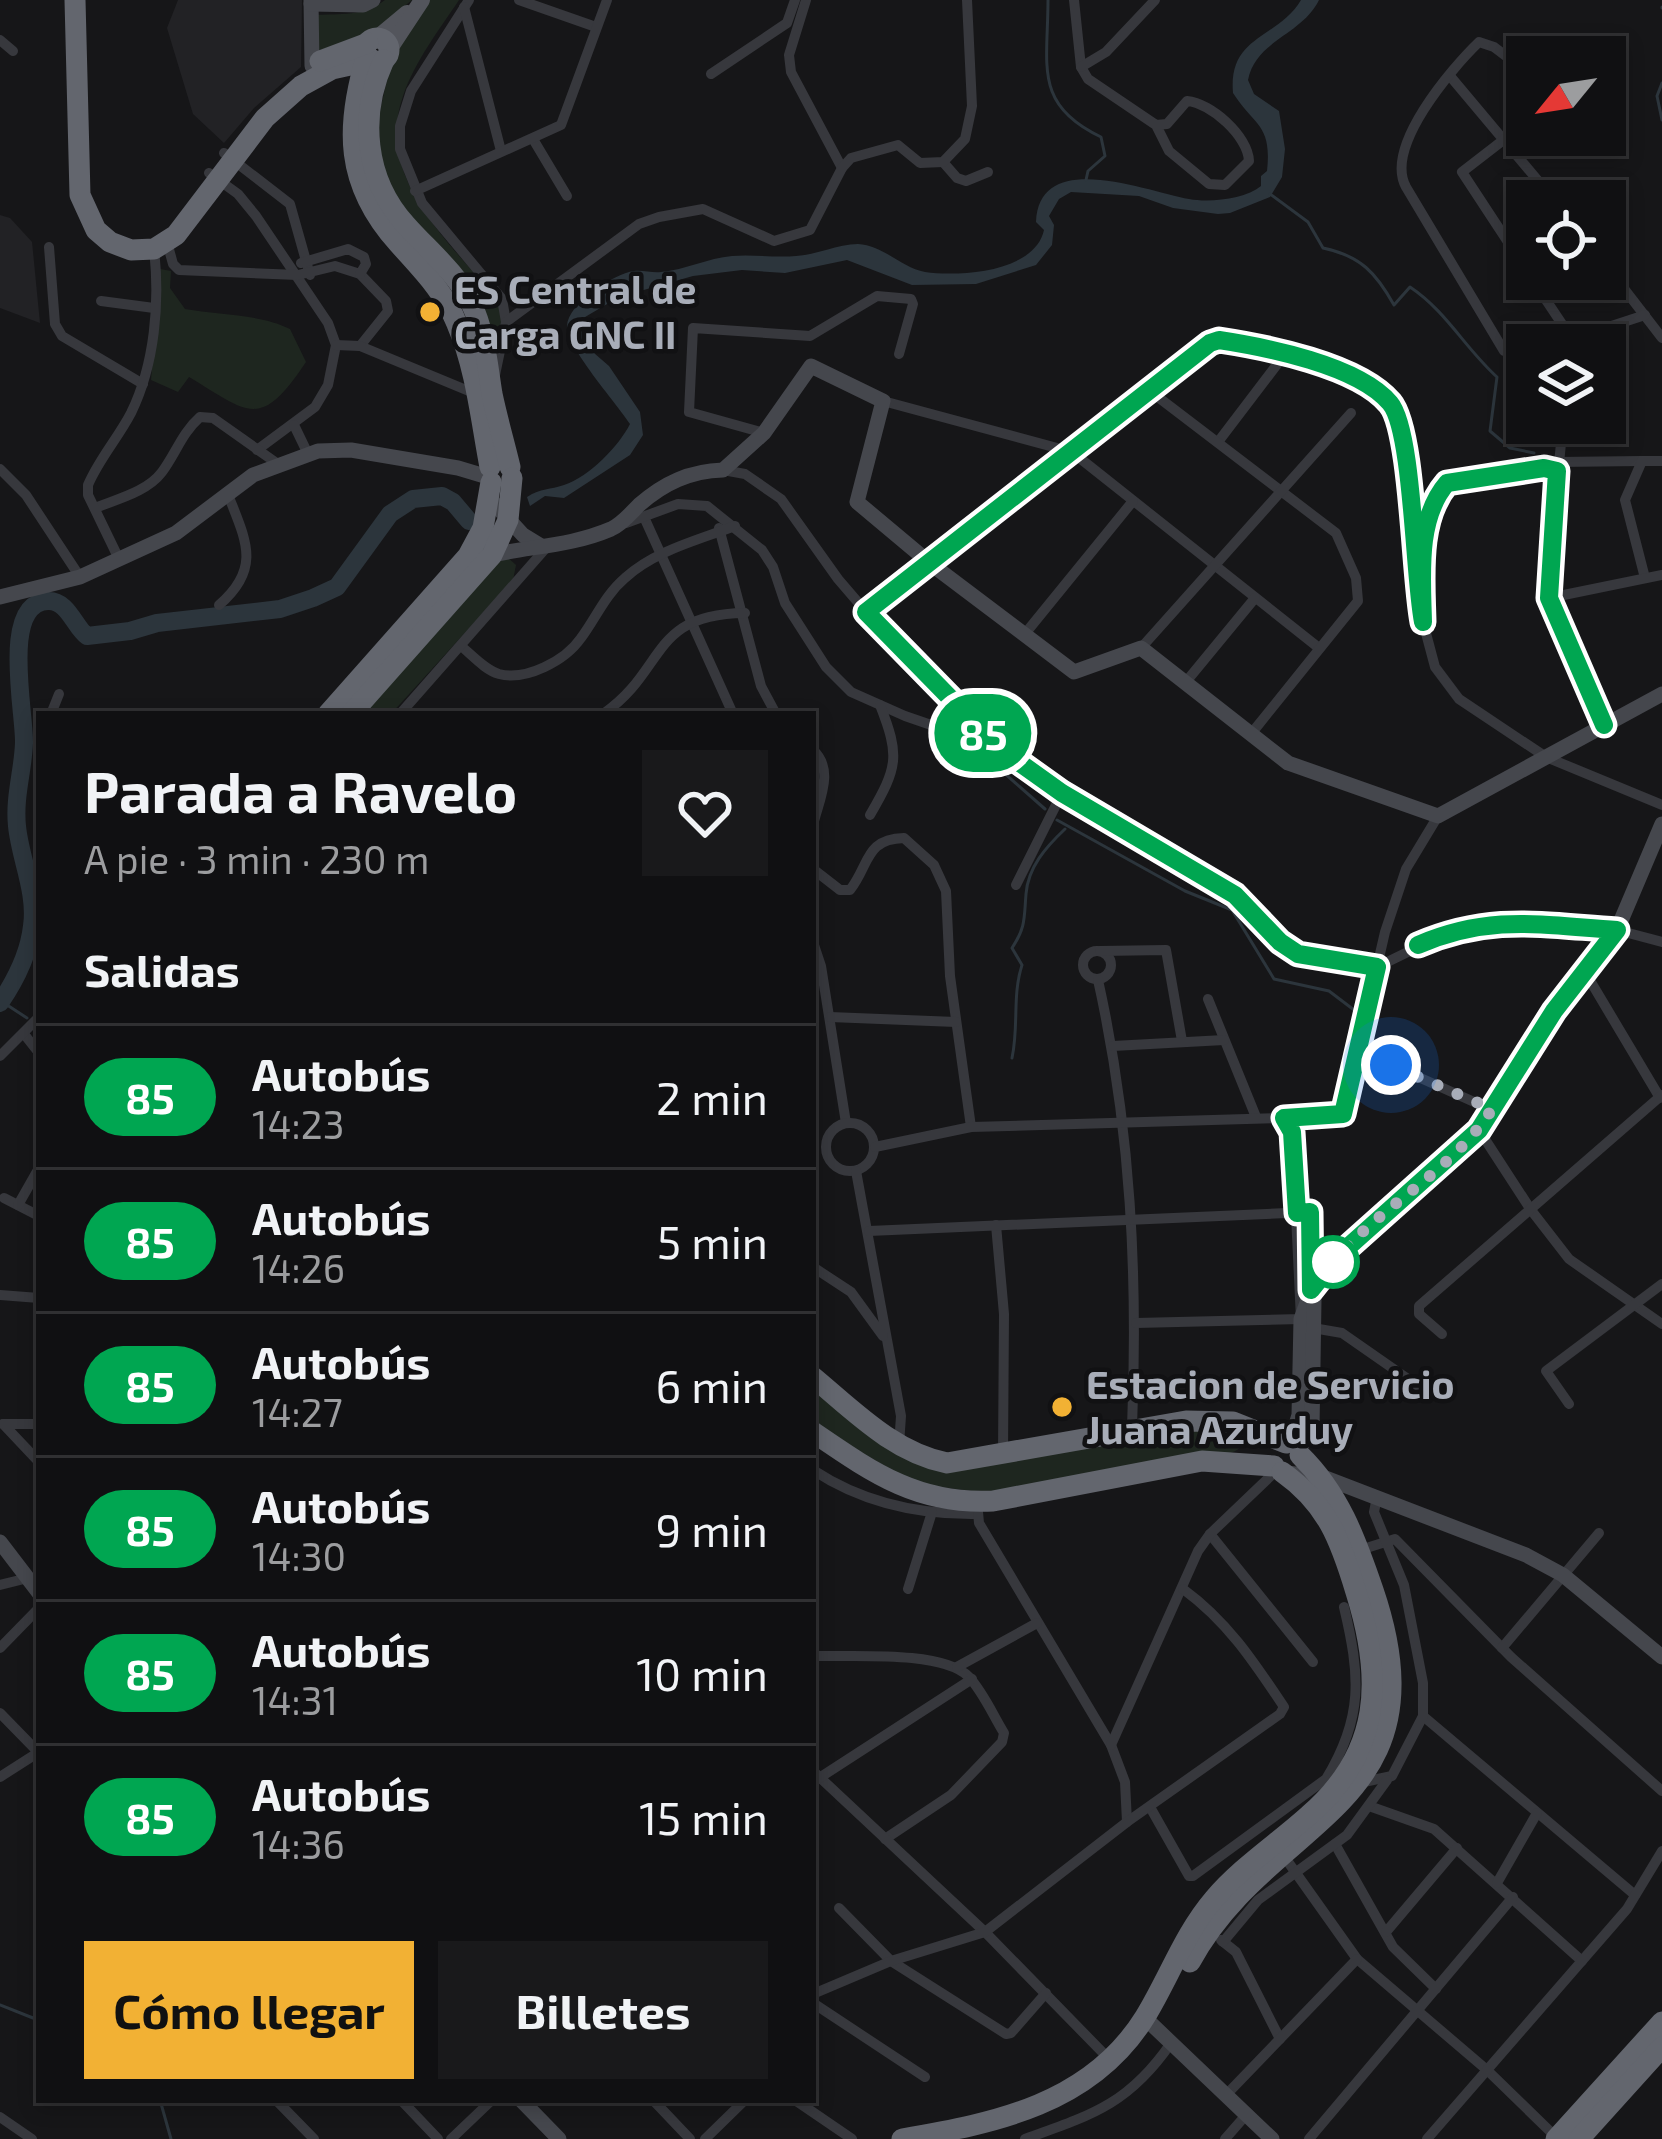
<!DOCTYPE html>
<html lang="es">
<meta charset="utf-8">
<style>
:root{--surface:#101012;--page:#19191b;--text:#f1f3f6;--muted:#9c9d9f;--line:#303032;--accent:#f2b134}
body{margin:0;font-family:"Exo 2",sans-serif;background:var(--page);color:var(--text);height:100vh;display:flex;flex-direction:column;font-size:45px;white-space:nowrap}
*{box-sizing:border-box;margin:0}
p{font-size:39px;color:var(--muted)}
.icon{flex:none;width:66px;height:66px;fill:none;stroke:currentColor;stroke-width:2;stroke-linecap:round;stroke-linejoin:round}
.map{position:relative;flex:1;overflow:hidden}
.drawer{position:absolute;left:36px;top:711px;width:780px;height:1392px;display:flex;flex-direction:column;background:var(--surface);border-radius:0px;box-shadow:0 6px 18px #0003,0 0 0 3px var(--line)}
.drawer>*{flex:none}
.badge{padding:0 24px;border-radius:39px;font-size:42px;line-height:78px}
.needle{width:78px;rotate:240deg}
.fabs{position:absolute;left:1506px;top:36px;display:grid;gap:24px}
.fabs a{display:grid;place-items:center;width:120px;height:120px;border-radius:0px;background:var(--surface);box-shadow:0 6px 18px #0003,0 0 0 3px var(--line);font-size:60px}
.you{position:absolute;width:60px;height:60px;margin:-30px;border:9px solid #fff;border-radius:50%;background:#1a73e8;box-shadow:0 0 0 18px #1a73e833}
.map>.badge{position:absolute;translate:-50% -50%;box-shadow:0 0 0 6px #fff}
h2{padding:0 48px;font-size:45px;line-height:108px}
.round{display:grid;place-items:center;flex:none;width:126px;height:126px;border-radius:0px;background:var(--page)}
.head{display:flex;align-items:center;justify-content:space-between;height:204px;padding:0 48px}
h1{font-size:57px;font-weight:700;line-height:90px}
.cta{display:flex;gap:24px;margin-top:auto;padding:24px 48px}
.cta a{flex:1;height:138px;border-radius:0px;background:var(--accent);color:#111;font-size:48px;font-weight:700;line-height:138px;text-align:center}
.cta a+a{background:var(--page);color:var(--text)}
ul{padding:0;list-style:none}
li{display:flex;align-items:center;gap:36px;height:144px;padding:0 48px;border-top:3px solid var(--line)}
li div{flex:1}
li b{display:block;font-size:45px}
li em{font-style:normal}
li .badge{min-width:132px;font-weight:700;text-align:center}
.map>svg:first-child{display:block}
.built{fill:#222225}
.green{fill:#1e261f}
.water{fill:#2c353c}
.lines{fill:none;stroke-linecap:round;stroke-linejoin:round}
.stream{stroke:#2c353c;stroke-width:3}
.river{stroke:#2c353c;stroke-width:18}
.street{stroke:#37383d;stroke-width:10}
.secondary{stroke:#45474d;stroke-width:15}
.primary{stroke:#53555c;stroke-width:16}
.highway{stroke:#63666e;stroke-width:21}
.line-casing{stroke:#fff;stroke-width:27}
.line{stroke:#00a651;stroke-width:18}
.walk{stroke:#a8adb8;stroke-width:12;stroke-dasharray:0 21.6}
.poi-dot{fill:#f2b134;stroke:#111113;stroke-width:4.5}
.stop-dot{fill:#fff;stroke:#00a651;stroke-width:6}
.labels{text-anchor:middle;stroke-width:9;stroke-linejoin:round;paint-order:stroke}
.poi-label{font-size:39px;font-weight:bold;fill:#a8adb8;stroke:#111113;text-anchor:start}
</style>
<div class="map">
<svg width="1662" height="2139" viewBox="0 0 1662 2139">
<rect width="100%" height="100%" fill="#161618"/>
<g class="built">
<polygon points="178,0 302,0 301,67 254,108 224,143 193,114 167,28"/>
<polygon points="0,215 10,218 32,242 40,323 0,308"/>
</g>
<g class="green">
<path d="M385,0h27l-42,34 -53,17 -3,-36c25,-1 51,1 71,-15z"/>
<path d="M430,0h29c-20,30 -44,61 -56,96 -29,83 48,147 96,206l3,12 -6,47 -8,-36 -81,-109 -22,-35 -10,-49 18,-78z"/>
<path d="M160,269l11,2 -1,17 15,21c33,6 76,5 105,20l16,33c-46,69 -57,51 -117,15l-11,15 -27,-12z"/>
<polygon points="506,556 516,565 513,580 391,714 359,714 498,559"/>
<path d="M813,1385l107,77 298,-37 26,12c0,10 -7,14 -16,17l-240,39 -72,-9 -103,-60z"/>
</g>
<path class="water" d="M1301,0h18c-17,35 -63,40 -71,80l6,14 25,17 6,38 -3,28 -12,20 -40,16 -12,1 -45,-6 -34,-12 -68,-4 -12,7 -10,17 5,9 -2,20 -16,20 -60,19 -64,1 -65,-25 -62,13 -43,-3 -49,6 -74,21 -39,23 7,27 22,19 31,46 3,23 -13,20 -66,43 -19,-2 -15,10 -3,-9c14,-9 23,-7 37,-12 25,-8 55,-39 66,-61 -15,-23 -63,-76 -63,-98 1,-23 46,-52 67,-55 9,-1 18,2 27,1 24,-2 47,-14 71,-16 21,-2 43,2 64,0 20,-1 42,-12 62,-12 25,1 44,24 67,28 35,5 110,0 119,-42l-8,-8c3,-75 112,-30 153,-23 21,4 56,0 72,-13v-10l6,-5c5,-47 -12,-44 -34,-78 -5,-58 45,-54 68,-93z"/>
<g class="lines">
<g class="stream">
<path d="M1048,0c0,65 -15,105 53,137l4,19 -17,15 -2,9"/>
<polyline points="1662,7 1662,8"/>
<polyline points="1662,83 1657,96 1662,120"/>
<path d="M1270,194l38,28 15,26c38,8 53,25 71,57l16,-18c36,24 55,61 87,90l-7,54 20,17 24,5"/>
<polyline points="932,742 987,758 1045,809"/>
<polyline points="1057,820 1185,891 1232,910 1274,979 1329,991 1358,1013"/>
<polyline points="1,1001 27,1018"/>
<path d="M1012,1058c7,-32 0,-62 10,-93l-10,-17c14,-21 12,-30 14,-54 2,-27 20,-47 39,-65"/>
<polyline points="0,2005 33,2018 39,2013"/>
<polyline points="160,2100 171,2139"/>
</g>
<path class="river" d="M0,1003c15,-22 29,-50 32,-77 5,-33 -12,-68 -15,-100 -3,-29 6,-55 7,-83 1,-30 -24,-141 24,-142 20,-1 27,27 39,35l43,-5 27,-8 123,-14 33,-11 24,-11 53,-73 23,-15 29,-3 11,6 16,19"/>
<g class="street">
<polyline points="469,0 411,91 400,126 400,149 422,203 502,299 506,322 495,375"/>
<polyline points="519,0 596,27"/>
<polyline points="806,0 789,55 791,72 842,168"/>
<path d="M1074,0l7,67 7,12 68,46 13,26 40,33 16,1 24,-24c-1,-25 -38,-58 -62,-60l-20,23 -11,1"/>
<polyline points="464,7 501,151"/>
<polyline points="0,40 13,51"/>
<polyline points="1081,67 1106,52 1155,0"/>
<polyline points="711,74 787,23 795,0"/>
<polyline points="1450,76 1555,201"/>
<polyline points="1506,138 1462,172 1527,271"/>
<polyline points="533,139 567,196"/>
<polyline points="224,153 290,204 310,275"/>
<polyline points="943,162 957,178 966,181 988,172"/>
<polyline points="209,173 238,194 256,216 328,323 336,345 328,385 315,407 257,450"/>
<polyline points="415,191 561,125 607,0"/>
<polyline points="167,242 173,264 179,270 298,275 335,266 360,274 386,301 388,311 360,346"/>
<polyline points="49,247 55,324 62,336 143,384"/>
<polyline points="301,263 348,249 364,257 366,264 360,274"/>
<polyline points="1605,264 1662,338"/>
<polyline points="1532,279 1572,339 1571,345"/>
<polyline points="101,301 154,308"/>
<polyline points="506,322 639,224 659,217 703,209 774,241 810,230 842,168 851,158 898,145 920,163 943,162 965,139 972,106 967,0"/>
<polyline points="1572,339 1645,315"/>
<polyline points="336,345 360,346 476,394"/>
<path d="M1504,351l-98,-164c-22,-40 45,-118 73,-145l15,5 33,25"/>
<path d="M1150,391l60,-48 9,-3 69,10 92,44c43,39 26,144 37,199"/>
<polyline points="883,401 1072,452 1319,648"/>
<polyline points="1563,423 1547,585 1553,612 1604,725"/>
<polyline points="294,425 308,454"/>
<polyline points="764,433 689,412 693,328 810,336 877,296 911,299 913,304 899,354"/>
<polyline points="1218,442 1288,350"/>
<polyline points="1558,462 1642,461"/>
<polyline points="0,469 26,495 80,577"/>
<polyline points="723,470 745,474 781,499 838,579 874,621 999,748 1117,827 1235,895 1280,942 1298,954 1377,967 1457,928 1498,922 1617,930 1662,942"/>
<polyline points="1557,471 1544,468 1458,478 1439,493 1429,518 1422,564 1423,622 1435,667 1459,699 1546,757 1662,805"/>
<path d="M95,508c22,-9 52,-16 67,-36 14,-19 20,-39 38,-55l13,1 65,46"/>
<polyline points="644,517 733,714"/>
<polyline points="626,523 678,504 707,506 762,550 773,567 785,603 826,667 851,692 905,716 995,747"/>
<polyline points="719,528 761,686 776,714"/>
<path d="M118,557l-30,-62v-10c11,-26 30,-47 43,-72 24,-49 29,-111 23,-164"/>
<polyline points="1645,578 1625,500 1642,461 1662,461"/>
<polyline points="1549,598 1662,575"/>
<path d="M219,605c44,-38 26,-66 8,-113"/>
<polyline points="867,612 1150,391 1336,533 1356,578 1358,601 1251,734"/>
<polyline points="1024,635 1133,501"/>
<path d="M461,646c11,9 24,24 38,28 27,7 66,-13 82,-36 15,-20 24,-43 44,-60 29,-27 73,-38 110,-52"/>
<polyline points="1141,648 1351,413"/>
<polyline points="1185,683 1255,598"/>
<polyline points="51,714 59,694"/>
<polyline points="400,714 546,548"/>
<path d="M603,714c64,-44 46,-100 142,-101"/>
<path d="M813,750c22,20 6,50 0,75"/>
<path d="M870,815c28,-48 30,-59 10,-110"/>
<path d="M813,869l27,21h10c20,-26 15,-51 54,-52l30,27 12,26 4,85 21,151"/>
<polyline points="1016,885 1062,793"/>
<polyline points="813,942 821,966 846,1123"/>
<circle cx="1097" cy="965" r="14"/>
<polyline points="1100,951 1166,950 1182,1041"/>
<polyline points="1585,972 1660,1098"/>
<path d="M1098,980c33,148 40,296 34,448"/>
<polyline points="1208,999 1256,1117"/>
<polyline points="830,1017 956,1022"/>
<polyline points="24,1034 39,1053"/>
<polyline points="1113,1046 1224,1040"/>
<polyline points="1358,1050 1492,1110"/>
<polyline points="0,1056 39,1017"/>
<polyline points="1284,1118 1343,1114 1385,932 1406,869 1438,816"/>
<circle cx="850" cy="1147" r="24"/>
<polyline points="1479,1130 1531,1210 1569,1259 1662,1324"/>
<polyline points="875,1147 971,1127 1284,1118 1292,1132 1301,1319 1136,1323"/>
<polyline points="856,1171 901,1416 899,1445"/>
<polyline points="4,1198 39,1216"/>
<polyline points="18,1205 39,1168"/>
<polyline points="996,1225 1004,1314 1003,1454"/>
<polyline points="869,1231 1310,1212 1311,1289"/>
<polyline points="813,1267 851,1292 883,1336"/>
<polyline points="0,1295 39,1298"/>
<polyline points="1313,1328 1342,1333 1431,1395"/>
<polyline points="1442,1334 1419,1314 1419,1306 1662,1095"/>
<polyline points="1569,1404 1546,1371 1662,1284"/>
<polyline points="3,1424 39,1462"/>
<polyline points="3,1424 39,1424"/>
<path d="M813,1470c50,33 106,45 165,44"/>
<polyline points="977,1501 979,1523 1111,1745 1125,1782 1127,1822"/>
<polyline points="1210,1534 1313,1662"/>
<polyline points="1360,1550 1395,1539 1511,1657 1662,1791"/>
<polyline points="0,1585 28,1578"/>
<polyline points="908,1589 932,1512"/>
<polyline points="0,1648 39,1608"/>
<polyline points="1502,1648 1599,1533"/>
<path d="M813,1656c37,1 130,-6 156,21 14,15 24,38 35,56l-2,9 -51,53 -66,44"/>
<polyline points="957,1667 1037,1623"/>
<polyline points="0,1713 39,1753"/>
<polyline points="1423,1716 1635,1895"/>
<polyline points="1111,1745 1198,1551 1210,1534 1277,1470"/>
<polyline points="813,1771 985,1932 1109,2059"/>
<polyline points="0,1777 39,1752"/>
<polyline points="813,1782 972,1679"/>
<polyline points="1359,1783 1392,1776 1423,1716 1423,1683 1404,1585 1374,1512 1377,1497"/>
<polyline points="1369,1806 1434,1829 1582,1961"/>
<path d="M1150,1807l39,69h4l133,-97c38,-62 34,-104 18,-172"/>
<polyline points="1335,1844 1393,1947 1436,1989"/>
<polyline points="1281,1852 1357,1959 1487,2070 1558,2139"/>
<polyline points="1497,1883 1537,1813"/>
<polyline points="839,1908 891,1961 1006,2034 1011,2033 1046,1993"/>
<polyline points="1386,1932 1457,1848"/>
<polyline points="1221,1940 1236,1952 1280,2039"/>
<polyline points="1223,1942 1258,1900 1347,1835 1387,1780"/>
<path d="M813,1994l78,-33 94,-29 142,-110 153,-108 4,-7c-30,-45 -56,-85 -101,-118"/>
<polyline points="813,2003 925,2077"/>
<polyline points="1226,2095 1357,1959"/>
<polyline points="276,2100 314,2139"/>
<polyline points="401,2100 438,2139"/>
<polyline points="653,2100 690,2139"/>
<polyline points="795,2100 852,2139"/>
<polyline points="0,2117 32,2139"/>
<polyline points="451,2139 492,2100"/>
<polyline points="705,2139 745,2100"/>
<path d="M1025,2139c67,-24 104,-35 146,-96"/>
<polyline points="1225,2139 1246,2115"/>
<polyline points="1309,2139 1513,1897"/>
<polyline points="1427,2139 1627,1909 1662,1851"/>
</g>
<g class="secondary">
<polyline points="311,0 312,66"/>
<polyline points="311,4 363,5 373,0"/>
<polyline points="491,500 523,535 541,546"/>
<path d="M492,555c41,-9 79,-9 119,-26 11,-5 19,-15 28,-24 25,-22 51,-34 84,-35l41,-37 47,-67 72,35 -26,101 74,62 143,108 67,-24 147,115 150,53 224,-122"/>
<polyline points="0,597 80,577 176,533 253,475 318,451 351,450 458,468 488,477"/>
<polyline points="1290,1444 1299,1415 1301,1319 1312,1289 1338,1256 1479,1130 1554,1011 1617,930 1662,824"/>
<polyline points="1298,1450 1312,1429 1314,1300"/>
<polyline points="1286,1473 1323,1477 1526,1555 1563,1575 1662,1657"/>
<polyline points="0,1542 39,1593"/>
<polyline points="1144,2017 1272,2139"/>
<polyline points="521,2100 559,2139"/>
</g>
<g class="primary">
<polyline points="377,38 407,13"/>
<polyline points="389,50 422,0"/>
</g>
<g class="highway">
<polyline points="75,0 80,195 96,230 110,242 131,250 154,249 176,235 265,118 301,86 332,69 373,60"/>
<circle cx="377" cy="50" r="12"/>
<path d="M367,55c-22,72 -22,129 31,188 23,26 46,48 59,81 19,44 24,96 33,143"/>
<path d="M384,60c-25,55 -20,119 22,165 23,26 50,47 65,78 14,29 16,60 21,91 5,24 12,48 18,73"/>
<polyline points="320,61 368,43"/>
<polyline points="328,714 468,556 483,528 491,482"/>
<polyline points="351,714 492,555 508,520 512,478"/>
<path d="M813,1377c41,34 80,75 134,86l239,-42 47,1 53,21"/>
<path d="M813,1432c60,41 105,73 180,69l209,-40 72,5"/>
<path d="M1190,1962c80,-148 258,-152 183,-372 -17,-50 -34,-97 -73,-135"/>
<path d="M902,2139c94,-16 189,-35 243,-122 24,-39 39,-83 69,-118 27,-32 64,-56 95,-84 73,-63 74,-137 47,-223 -16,-53 -29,-88 -74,-120"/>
<polyline points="1556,2139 1662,2022"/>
<polyline points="1579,2139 1662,2047"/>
</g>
</g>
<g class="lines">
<defs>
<path id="line" d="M1418,945c72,-31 123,-20 199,-15l-63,81 -75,119 -141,126 -27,34 -1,-78 -13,1 -5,-81 -8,-14 59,-4 34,-147 -79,-13 -18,-12 -45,-47 -173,-102 -63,-45 -133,-136 344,-269 9,-3c46,7 139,25 171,63 23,27 24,174 33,219 -1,-45 -7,-103 24,-139l97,-15 13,3 -8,127 55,127"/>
</defs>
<use href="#line" class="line-casing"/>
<use href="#line" class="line"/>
<path class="walk" d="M1333,1262c47,-56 119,-90 159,-153l-101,-44"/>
</g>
<g class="poi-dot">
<circle cx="430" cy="312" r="12"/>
<circle cx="1062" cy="1407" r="12"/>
</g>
<circle class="stop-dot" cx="1333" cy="1262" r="24"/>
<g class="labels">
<g class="poi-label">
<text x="454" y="304">ES Central de<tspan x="454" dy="45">Carga GNC II</tspan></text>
<text x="1086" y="1399">Estacion de Servicio<tspan x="1086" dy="45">Juana Azurduy</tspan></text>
</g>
</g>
</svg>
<div class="fabs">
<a><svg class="needle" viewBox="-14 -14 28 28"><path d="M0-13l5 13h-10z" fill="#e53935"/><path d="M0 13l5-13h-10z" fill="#9c9d9f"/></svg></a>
<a><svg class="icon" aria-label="locate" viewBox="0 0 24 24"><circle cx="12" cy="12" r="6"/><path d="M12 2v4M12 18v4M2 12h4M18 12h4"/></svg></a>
<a><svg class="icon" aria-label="layers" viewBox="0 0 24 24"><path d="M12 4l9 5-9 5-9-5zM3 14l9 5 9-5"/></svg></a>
</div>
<div class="you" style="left:1391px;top:1065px"></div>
<b class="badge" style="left:983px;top:733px;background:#00a651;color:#fff">85</b>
<section class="drawer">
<div class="head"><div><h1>Parada a Ravelo</h1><p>A pie · 3 min · 230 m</p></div><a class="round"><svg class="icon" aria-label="heart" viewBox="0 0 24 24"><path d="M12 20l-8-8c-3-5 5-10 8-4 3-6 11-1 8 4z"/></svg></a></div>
<h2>Salidas</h2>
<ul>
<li><span class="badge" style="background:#00a651;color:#fff">85</span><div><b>Autobús</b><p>14:23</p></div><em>2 min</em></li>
<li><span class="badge" style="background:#00a651;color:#fff">85</span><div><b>Autobús</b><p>14:26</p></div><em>5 min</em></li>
<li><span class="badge" style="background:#00a651;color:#fff">85</span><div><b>Autobús</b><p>14:27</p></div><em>6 min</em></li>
<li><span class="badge" style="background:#00a651;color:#fff">85</span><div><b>Autobús</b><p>14:30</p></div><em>9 min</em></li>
<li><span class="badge" style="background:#00a651;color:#fff">85</span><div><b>Autobús</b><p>14:31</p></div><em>10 min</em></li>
<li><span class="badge" style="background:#00a651;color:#fff">85</span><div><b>Autobús</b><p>14:36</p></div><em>15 min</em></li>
</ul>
<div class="cta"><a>Cómo llegar</a><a>Billetes</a></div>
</section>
</div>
